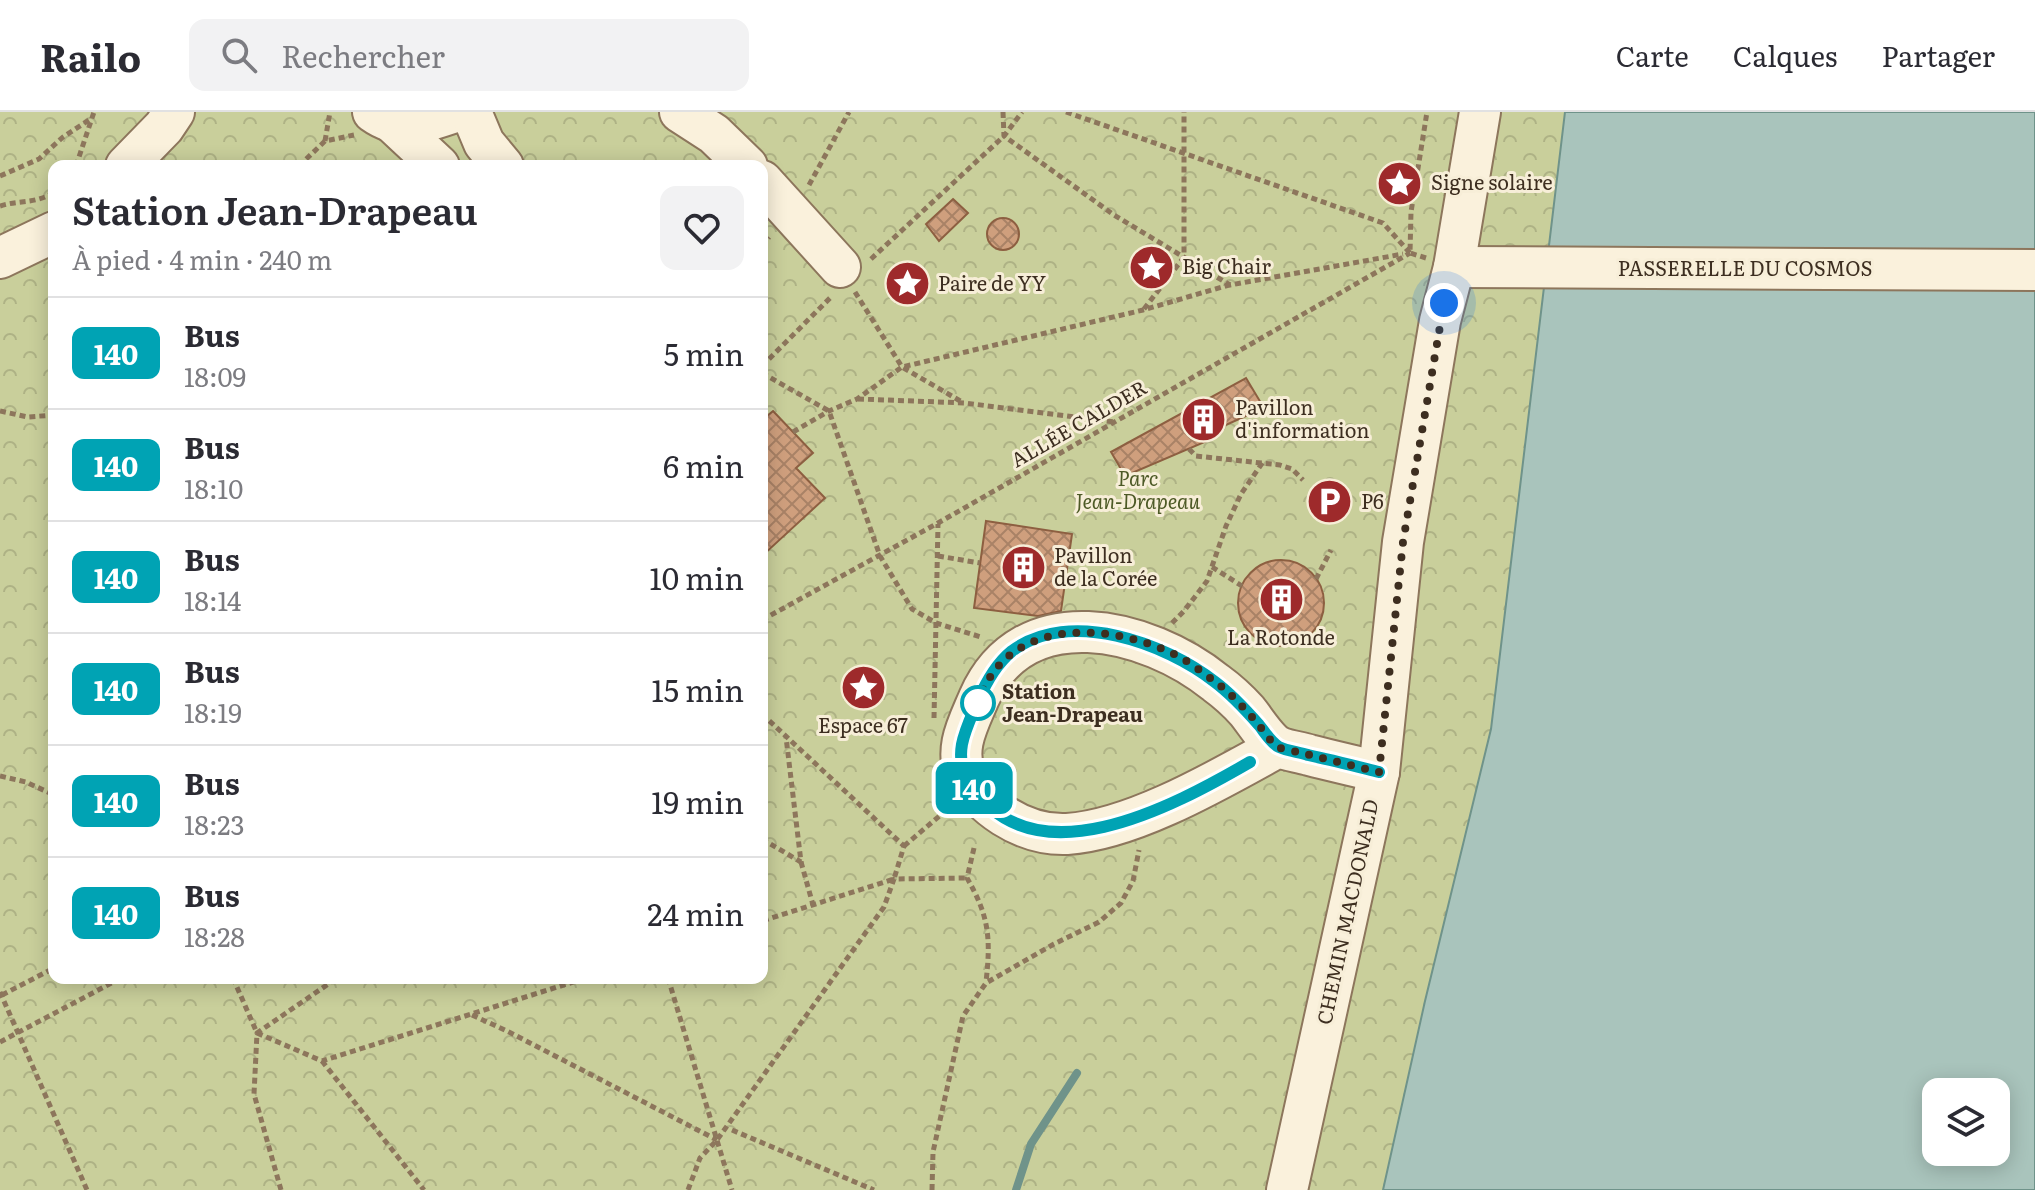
<!DOCTYPE html>
<html lang="fr">
<meta charset="utf-8">
<style>
:root{--surface:#fff;--page:#f2f2f3;--text:#2b2b33;--muted:#7c7c81;--line:#e1e1e2}
body{margin:0;font-family:Literata,serif;background:var(--page);color:var(--text);height:100vh;display:flex;flex-direction:column;font-size:30px;white-space:nowrap}
*{box-sizing:border-box;margin:0}
p{font-size:26px;color:var(--muted)}
.icon{flex:none;width:44px;height:44px;fill:none;stroke:currentColor;stroke-width:2;stroke-linecap:round;stroke-linejoin:round}
.map{position:relative;flex:1;overflow:hidden}
.details{position:absolute;left:48px;top:48px;width:720px;height:824px;display:flex;flex-direction:column;background:var(--surface);border-radius:16px;box-shadow:0 4px 20px #0003}
.details>*{flex:none}
.badge{padding:0 16px;border-radius:12px;font-size:28px;line-height:52px}
.buttons{position:absolute;left:1922px;top:966px;display:grid;gap:16px}
.buttons a{display:grid;place-items:center;width:88px;height:88px;border-radius:16px;background:var(--surface);box-shadow:0 4px 20px #0003;font-size:40px}
.you{position:absolute;width:40px;height:40px;margin:-20px;border:6px solid #fff;border-radius:50%;background:#1a73e8;box-shadow:0 0 0 12px #1a73e833}
.map>.badge{position:absolute;translate:-50% -50%;box-shadow:0 0 0 4px #fff}
.round{display:grid;place-items:center;flex:none;width:84px;height:84px;border-radius:16px;background:var(--page)}
.head{display:flex;align-items:center;justify-content:space-between;height:136px;padding:0 24px}
h1{font-size:38px;font-weight:600;line-height:60px}
ul{padding:0;list-style:none}
li{display:flex;align-items:center;gap:24px;height:112px;padding:0 24px;border-top:2px solid var(--line)}
li div{flex:1}
li b{display:block;font-size:30px}
li em{font-style:normal}
li .badge{min-width:88px;font-weight:700;text-align:center}
header{display:flex;align-items:center;gap:48px;box-sizing:border-box;height:112px;padding:0 40px;background:var(--surface);border-bottom:2px solid var(--line)}
header strong{font-size:38px}
nav{display:flex;gap:44px;margin-inline-start:auto;font-size:28px}
.search{width:560px;height:72px;background:var(--page);display:flex;align-items:center;gap:20px;box-sizing:border-box;padding:0 28px;border-radius:16px;color:var(--muted);font-size:30px}
.map>svg:first-child{display:block}
.park{fill:url(#park-crowns);fill-rule:evenodd}
.pitch{fill:#c9cf9b}
.water{fill:#a9c4bc;stroke:#6f938a;stroke-width:2;fill-rule:evenodd}
.lines{fill:none;stroke-linecap:round;stroke-linejoin:round}
.stream{stroke:#6f938a;stroke-width:8}
.building{fill:url(#building-cross-hatch);stroke:#8d5f41;stroke-width:2}
.minor-casing{stroke:#8d765c;stroke-width:44}
.path{stroke:#8d765c;stroke-width:5;stroke-dasharray:6 4;stroke-linecap:butt}
.minor{stroke:#faf1dc;stroke-width:40}
.line-casing{stroke:#fff;stroke-width:18}
.line{stroke:#00a3b4;stroke-width:12}
.walk{stroke:#3d2e20;stroke-width:8;stroke-dasharray:0 14.4}
.stop-dot{fill:#fff;stroke:#00a3b4;stroke-width:4}
.labels{text-anchor:middle;stroke-width:6;stroke-linejoin:round;paint-order:stroke}
.poi-label{font-size:20px;fill:#3d2e20;stroke:#f7eed8;text-anchor:start}
.street-label{font-size:20px;fill:#3d2e20;stroke:#f7eed8}
.park-label{font-size:20px;font-style:italic;fill:#4d5a26;stroke:#f7eed8}
.stop-label{font-size:20px;font-weight:bold;fill:#3d2e20;stroke:#f7eed8;text-anchor:start}
</style>
<header>
<strong>Railo</strong>
<div class="search"><svg class="icon" aria-label="search" viewBox="0 0 24 24"><circle cx="10" cy="10" r="6"/><path d="M15 15l6 6"/></svg>Rechercher</div>
<nav><a>Carte</a><a>Calques</a><a>Partager</a></nav>
</header>
<div class="map">
<svg width="2035" height="1078" viewBox="0 0 2035 1078">
<defs>
<pattern id="park-crowns" width="20" height="18" patternUnits="userSpaceOnUse" patternTransform="scale(2)"><rect width="20" height="18" fill="#c9cf9b"/><path d="M2 6a3 3 0 1 1 6 0M12 15a3 3 0 1 1 6 0" fill="none" stroke="#aeb285"/></pattern>
<pattern id="building-cross-hatch" width="8" height="8" patternUnits="userSpaceOnUse" patternTransform="scale(2)"><rect width="8" height="8" fill="#cf9f7d"/><path d="M0 0l8 8M0 8l8-8" fill="none" stroke="#a98266"/></pattern>
</defs>
<rect width="100%" height="100%" fill="#f0e4c8"/>
<path class="park" d="M0,0h1565l-74,617 -66,272 -42,189h-1383zM54,54h708v812h-708z"/>
<polygon class="pitch" points="604,28 631,54 579,54"/>
<path class="water" d="M1565,0h470v1078h-652l42,-189 66,-272zM1936,980h60v60h-60z"/>
<g class="lines">
<polyline class="stream" points="1016,1078 1031,1032 1077,961"/>
</g>
<g class="building">
<polygon points="953,87 968,101 939,129 926,112"/>
<circle cx="1003" cy="122" r="16"/>
<polygon points="1246,266 1264,296 1212,319 1214,326 1125,364 1111,340"/>
<polygon points="773,299 813,341 796,356 825,386 762,444 762,308"/>
<polygon points="986,409 1072,422 1061,499 1038,504 974,496"/>
<circle cx="1281" cy="491" r="43"/>
</g>
<g class="lines">
<defs>
<g id="minor">
<path d="M373,0c28,20 52,10 82,0"/>
<polyline points="471,0 484,31 503,54"/>
<polyline points="680,0 714,22 747,54"/>
<polyline points="394,12 439,54"/>
<polyline points="126,54 164,15 174,0"/>
<polyline points="762,69 840,155"/>
<polyline points="0,146 54,120"/>
<polyline points="1454,155 2035,158"/>
<path d="M1278,635c-58,32 -145,83 -211,87 -23,1 -44,-6 -63,-18 -14,-9 -29,-23 -37,-38 -14,-28 1,-54 12,-80 44,-100 168,-71 237,-15 11,8 22,18 31,28 9,11 20,30 32,36 9,4 21,5 30,8 23,6 46,11 70,17"/>
<polyline points="1287,1078 1379,660 1403,430 1440,209 1454,155 1480,0"/>
</g>
</defs>
<use href="#minor" class="minor-casing"/>
<g class="path">
<polyline points="1003,0 1004,24 1114,103 1230,173 1403,142"/>
<polyline points="1066,0 1383,111 1410,141"/>
<polyline points="325,29 330,0"/>
<polyline points="76,54 94,0"/>
<polyline points="299,54 325,29 354,23"/>
<polyline points="0,64 39,47 63,25 89,8"/>
<polyline points="809,73 849,0"/>
<path d="M0,94c19,-6 37,-2 54,-14"/>
<polyline points="762,134 769,125"/>
<polyline points="1426,146 1410,141 1411,100 1427,0"/>
<polyline points="871,147 1004,24 1022,0"/>
<polyline points="855,180 902,255 962,290"/>
<polyline points="1144,197 1184,145 1184,0"/>
<polyline points="762,254 832,184"/>
<polyline points="762,261 829,299 880,444 912,497 936,511 981,525"/>
<polyline points="858,287 965,291 1114,310"/>
<polyline points="0,299 28,305 54,303"/>
<polyline points="793,320 829,299 857,287 902,255 1143,198 1229,173"/>
<polyline points="1189,337 1196,344 1280,353 1292,357 1303,368"/>
<polyline points="938,444 980,451"/>
<polyline points="1212,455 1242,474"/>
<polyline points="1316,467 1331,438"/>
<polyline points="762,508 938,411 1410,141"/>
<polyline points="1172,511 1184,499 1207,469 1226,414 1241,382 1263,350"/>
<polyline points="762,602 904,734 894,767 762,809"/>
<polyline points="934,606 938,412"/>
<polyline points="0,664 26,670 54,683"/>
<polyline points="762,727 801,750 786,625"/>
<polyline points="904,734 943,701"/>
<path d="M974,736l-7,30c22,38 24,60 19,104"/>
<polyline points="801,750 813,793"/>
<polyline points="233,866 257,921 322,949 586,866"/>
<polyline points="668,866 732,1078"/>
<polyline points="0,880 87,1078"/>
<polyline points="2,883 54,856"/>
<polyline points="472,903 507,919 717,1028"/>
<polyline points="0,930 121,866"/>
<polyline points="322,949 424,1078"/>
<polyline points="732,1018 874,1078"/>
<polyline points="281,1078 254,982 257,921 337,866"/>
<polyline points="688,1078 700,1046 717,1028 884,795 894,767 967,766"/>
<polyline points="932,1078 933,1040 963,904 986,871 1054,832 1099,810 1121,791 1133,769 1139,738"/>
</g>
<use href="#minor" class="minor"/>
</g>
<g class="lines">
<defs>
<path id="line" d="M1250,650c-76,44 -220,123 -282,18 -16,-27 -1,-53 10,-79 8,-19 18,-37 34,-50 58,-43 153,-8 203,31 16,12 30,27 44,43 5,6 12,18 20,22 8,4 20,5 29,8 24,5 47,11 71,17"/>
</defs>
<use href="#line" class="line-casing"/>
<use href="#line" class="line"/>
<path class="walk" d="M978,591c27,-85 127,-82 196,-49 14,7 28,18 40,27 17,12 31,28 44,43 6,7 13,19 20,23 6,3 17,4 24,6 25,6 51,13 77,19l24,-230 41,-239"/>
</g>
<defs>
<symbol id="sight-disc" viewBox="-11 -11 22 22"><circle r="9.5" fill="#9e2a2b" stroke="#f7eed8"/><path d="M0-6L1.8-2.2L6-1.7L2.9 1.2L3.7 5.4L0 3.3L-3.7 5.4L-2.9 1.2L-6-1.7L-1.8-2.2Z" fill="#fff"/></symbol>
<symbol id="building-disc" viewBox="-11 -11 22 22"><circle r="9.5" fill="#9e2a2b" stroke="#f7eed8"/><path d="M-4-6H4V6H1V3H-1V6H-4ZM-2.5-4.3h1.7v1.8h-1.7ZM.8-4.3h1.7v1.8H.8ZM-2.5-1h1.7V.8h-1.7ZM.8-1h1.7V.8H.8Z" fill="#fff"/></symbol>
<symbol id="parking-disc" viewBox="-11 -11 22 22"><circle r="9.5" fill="#9e2a2b" stroke="#f7eed8"/><path d="M-3.5-5.5H1a3.5 3.5 0 0 1 0 7H-1V5.5H-3.5ZM-1-3.4V-.6H.8a1.4 1.4 0 0 0 0-2.8Z" fill="#fff"/></symbol>
</defs>
<g fill-rule="evenodd">
<use href="#sight-disc" x="1374" y="46" width="51" height="51"/>
<use href="#sight-disc" x="1126" y="130" width="51" height="51"/>
<use href="#sight-disc" x="882" y="146" width="51" height="51"/>
<use href="#building-disc" x="1178" y="282" width="51" height="51"/>
<use href="#parking-disc" x="1304" y="364" width="51" height="51"/>
<use href="#building-disc" x="998" y="430" width="51" height="51"/>
<use href="#building-disc" x="1256" y="462" width="51" height="51"/>
<use href="#sight-disc" x="838" y="550" width="51" height="51"/>
</g>
<circle class="stop-dot" cx="978" cy="591" r="16"/>
<g class="labels">
<g class="poi-label">
<text x="1431" y="78">Signe solaire</text>
<text x="1182" y="162">Big Chair</text>
<text x="938" y="179">Paire de YY</text>
<text x="1235" y="303">Pavillon<tspan x="1235" dy="23">d'information</tspan></text>
<text x="1361" y="397">P6</text>
<text x="1054" y="451">Pavillon<tspan x="1054" dy="23">de la Corée</tspan></text>
<text x="1281" y="533" text-anchor="middle">La Rotonde</text>
<text x="863" y="621" text-anchor="middle">Espace 67</text>
</g>
<g class="street-label">
<text x="1745" y="164">PASSERELLE DU COSMOS</text>
<text transform="translate(1079 312) rotate(-30)" y="7">ALLÉE CALDER</text>
<text transform="translate(1348 800) rotate(-78)" y="7">CHEMIN MACDONALD</text>
</g>
<g class="park-label">
<text x="1138" y="374">Parc<tspan x="1138" dy="23">Jean-Drapeau</tspan></text>
</g>
<g class="stop-label">
<text x="1002" y="587">Station<tspan x="1002" dy="23">Jean-Drapeau</tspan></text>
</g>
</g>
</svg>
<div class="buttons">
<a><svg class="icon" aria-label="layers" viewBox="0 0 24 24"><path d="M12 4l9 5-9 5-9-5zM3 14l9 5 9-5"/></svg></a>
</div>
<div class="you" style="left:1444px;top:191px"></div>
<b class="badge" style="left:974px;top:676px;background:#00a3b4;color:#fff">140</b>
<section class="details">
<div class="head"><div><h1>Station Jean-Drapeau</h1><p>À pied · 4 min · 240 m</p></div><a class="round"><svg class="icon" aria-label="heart" viewBox="0 0 24 24"><path d="M12 20l-8-8c-3-5 5-10 8-4 3-6 11-1 8 4z"/></svg></a></div>
<ul>
<li><span class="badge" style="background:#00a3b4;color:#fff">140</span><div><b>Bus</b><p>18:09</p></div><em>5 min</em></li>
<li><span class="badge" style="background:#00a3b4;color:#fff">140</span><div><b>Bus</b><p>18:10</p></div><em>6 min</em></li>
<li><span class="badge" style="background:#00a3b4;color:#fff">140</span><div><b>Bus</b><p>18:14</p></div><em>10 min</em></li>
<li><span class="badge" style="background:#00a3b4;color:#fff">140</span><div><b>Bus</b><p>18:19</p></div><em>15 min</em></li>
<li><span class="badge" style="background:#00a3b4;color:#fff">140</span><div><b>Bus</b><p>18:23</p></div><em>19 min</em></li>
<li><span class="badge" style="background:#00a3b4;color:#fff">140</span><div><b>Bus</b><p>18:28</p></div><em>24 min</em></li>
</ul>
</section>
</div>
